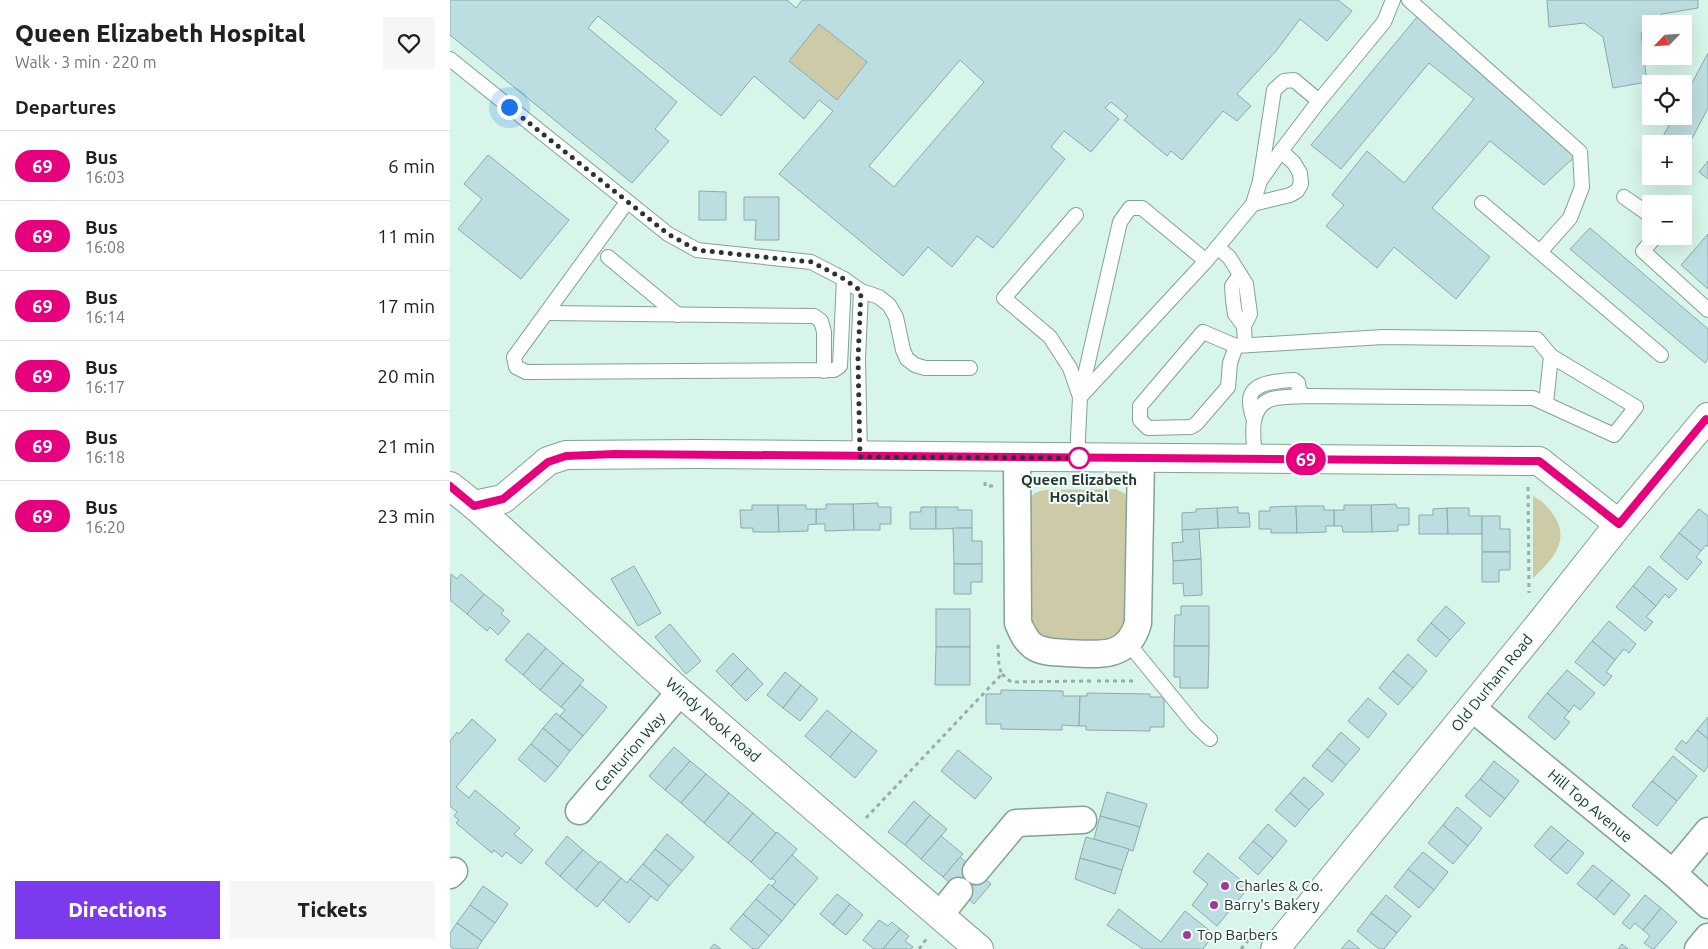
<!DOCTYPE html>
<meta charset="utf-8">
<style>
:root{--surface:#fff;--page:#f6f6f6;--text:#202124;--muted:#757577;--line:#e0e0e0;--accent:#7c3aed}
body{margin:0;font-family:Ubuntu,sans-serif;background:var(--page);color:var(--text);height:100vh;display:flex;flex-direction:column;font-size:19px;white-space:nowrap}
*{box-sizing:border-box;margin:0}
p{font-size:16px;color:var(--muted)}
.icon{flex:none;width:28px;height:28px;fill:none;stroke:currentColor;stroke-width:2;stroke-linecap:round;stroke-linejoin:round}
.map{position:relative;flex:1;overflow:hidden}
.details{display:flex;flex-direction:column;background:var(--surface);width:450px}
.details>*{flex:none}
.badge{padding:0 10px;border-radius:16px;font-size:18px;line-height:32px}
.needle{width:32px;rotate:245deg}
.fabs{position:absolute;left:1192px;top:15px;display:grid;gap:10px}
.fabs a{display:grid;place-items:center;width:50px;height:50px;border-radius:0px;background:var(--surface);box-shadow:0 5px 20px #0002;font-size:25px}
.you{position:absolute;width:25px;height:25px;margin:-12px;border:4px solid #fff;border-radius:50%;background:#1a73e8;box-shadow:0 0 0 8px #1a73e833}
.map>.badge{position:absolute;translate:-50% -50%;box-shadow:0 0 0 2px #fff}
h2{padding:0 15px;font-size:19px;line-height:45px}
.round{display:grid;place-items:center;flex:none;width:52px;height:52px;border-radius:0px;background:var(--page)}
.head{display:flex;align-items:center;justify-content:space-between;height:85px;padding:0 15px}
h1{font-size:24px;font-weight:800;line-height:38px}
.action{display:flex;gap:10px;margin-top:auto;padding:10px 15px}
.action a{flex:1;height:58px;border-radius:0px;background:var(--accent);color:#fff;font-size:20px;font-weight:800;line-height:58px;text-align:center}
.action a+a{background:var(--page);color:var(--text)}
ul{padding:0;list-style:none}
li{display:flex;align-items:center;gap:15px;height:70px;padding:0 15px;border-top:1px solid var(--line)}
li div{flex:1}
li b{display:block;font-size:19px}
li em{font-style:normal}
li .badge{min-width:55px;font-weight:700;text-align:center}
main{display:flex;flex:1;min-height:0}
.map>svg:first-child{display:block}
.green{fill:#cdcba7}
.building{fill:#bddee0;stroke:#8aaaac;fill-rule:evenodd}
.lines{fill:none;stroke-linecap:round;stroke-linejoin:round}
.lane-casing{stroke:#84a195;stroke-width:16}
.street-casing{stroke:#84a195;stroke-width:29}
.secondary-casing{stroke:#84a195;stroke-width:30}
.path{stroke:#97afa5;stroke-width:3;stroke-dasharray:4 4;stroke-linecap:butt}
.lane{stroke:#fff;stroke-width:14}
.street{stroke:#fff;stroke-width:26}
.secondary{stroke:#fff;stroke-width:28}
.line-casing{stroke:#fff;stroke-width:11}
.line{stroke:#e6007e;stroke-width:8}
.walk{stroke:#293530;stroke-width:5;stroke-dasharray:0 9}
.stop-dot{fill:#fff;stroke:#e6007e;stroke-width:2.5}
.poi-dot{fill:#9e3a9f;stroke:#f2fef9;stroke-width:2}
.labels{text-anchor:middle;stroke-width:4;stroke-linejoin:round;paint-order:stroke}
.stop-label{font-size:15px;font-weight:bold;fill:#293530;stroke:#f2fef9}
.street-label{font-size:15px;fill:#293530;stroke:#f2fef9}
.poi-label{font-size:15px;fill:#293530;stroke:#f2fef9;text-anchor:start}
</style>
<main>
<section class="details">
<div class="head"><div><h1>Queen Elizabeth Hospital</h1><p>Walk · 3 min · 220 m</p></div><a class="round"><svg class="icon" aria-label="heart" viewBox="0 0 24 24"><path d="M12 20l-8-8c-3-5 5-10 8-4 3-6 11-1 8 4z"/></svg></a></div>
<h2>Departures</h2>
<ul>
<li><span class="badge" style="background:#e6007e;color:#fff">69</span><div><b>Bus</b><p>16:03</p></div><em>6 min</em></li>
<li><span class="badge" style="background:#e6007e;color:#fff">69</span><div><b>Bus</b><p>16:08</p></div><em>11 min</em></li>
<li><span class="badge" style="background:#e6007e;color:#fff">69</span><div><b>Bus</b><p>16:14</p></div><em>17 min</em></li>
<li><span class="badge" style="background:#e6007e;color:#fff">69</span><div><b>Bus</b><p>16:17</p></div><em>20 min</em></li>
<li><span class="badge" style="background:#e6007e;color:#fff">69</span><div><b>Bus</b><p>16:18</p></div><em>21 min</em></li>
<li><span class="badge" style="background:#e6007e;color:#fff">69</span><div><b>Bus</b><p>16:20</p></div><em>23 min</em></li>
</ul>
<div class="action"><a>Directions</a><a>Tickets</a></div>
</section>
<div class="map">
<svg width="1258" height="949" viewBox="0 0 1258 949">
<rect width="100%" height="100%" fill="#d7f5e9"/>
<g class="green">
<polygon points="369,24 417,62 387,100 339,61"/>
<path d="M666,489l11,6 3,122 -11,23 -71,4 -19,-15 -3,-125c5,-8 8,-12 18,-14z"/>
<path d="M1083,496c11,6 15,11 22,21 15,25 -4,44 -22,61z"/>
</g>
<g class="building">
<path d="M0,0h337l9,8 6,-8h536l14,11 -25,30 -27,-22 -24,32 -39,43 14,12 -14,15 -14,-10 -41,49 -11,-9 -4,5 -43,-36 4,-4 -17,-14 -6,6 14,11 -28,33 -27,-21 -13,16 14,12 -72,89 -16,-12 -25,31 -24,-20 -25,29 -124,-102 54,-63 -14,-11 -15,19 -50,-43 -33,40 -123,-100 -10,12 89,74 -22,27 14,12 -37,42 -182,-148zM369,24l48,38 -30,38 -48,-39zM510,60l24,22 -90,105 -25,-21z"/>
<polygon points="1097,0 1248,0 1248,8 1212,14 1191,33 1197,82 1163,88 1153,37 1134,23 1099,27"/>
<polygon points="967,17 1130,152 1094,185 1040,141 982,208 1040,257 1006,299 944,247 927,268 876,226 894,205 882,195 917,151 954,183 1024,99 979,63 891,169 861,145"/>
<polygon points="1258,53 1258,108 1234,154 1234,144 1209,144 1224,116 1234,116 1234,98"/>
<polygon points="38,155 119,220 71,279 8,229 32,199 14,184"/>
<polygon points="1258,161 1258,179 1249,172"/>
<polygon points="249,191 276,192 276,220 249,220"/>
<polygon points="294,197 329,197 329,240 305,240 306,220 294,220"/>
<polygon points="1140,228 1258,329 1258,358 1255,363 1120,249"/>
<polygon points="1258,234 1258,289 1231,265"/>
<polygon points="428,503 428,507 441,507 441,524 430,524 430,530 404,530 403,504"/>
<polygon points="376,504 403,504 404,530 375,531 375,524 366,524 366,509 376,509"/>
<polygon points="946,504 947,508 959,508 959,525 948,525 948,531 922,532 921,505"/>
<polygon points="302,505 328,505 329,532 303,532 303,528 291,528 290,510 302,510"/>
<polygon points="328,505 356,505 356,509 366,509 366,524 358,525 358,531 329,532"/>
<polygon points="894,505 921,505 922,532 893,532 892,526 884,526 884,510 894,510"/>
<polygon points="846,506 847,533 821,533 821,529 809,529 809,511 820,511 820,507"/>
<polygon points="846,506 874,506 874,510 884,510 884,526 876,526 876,532 847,533"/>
<polygon points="471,507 486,507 486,529 460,529 460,512 471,512"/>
<polygon points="486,507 508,507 508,510 522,510 522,528 486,529"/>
<polygon points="788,507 788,513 799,513 800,527 768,528 767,508"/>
<polygon points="767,508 768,528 732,530 732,513 746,512 746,509"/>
<polygon points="997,508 998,534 969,534 969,515 983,515 983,509"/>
<polygon points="997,508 1019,508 1019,516 1032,516 1032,534 998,534"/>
<polygon points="1249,509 1258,516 1258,547 1256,545 1251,551 1229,533"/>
<polygon points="1032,516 1050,516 1050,529 1060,529 1060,552 1032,552"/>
<polygon points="503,528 522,528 522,541 532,541 532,564 504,564"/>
<polygon points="749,529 751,559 723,561 722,543 733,542 732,530"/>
<polygon points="1229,533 1251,551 1246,557 1252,562 1237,580 1210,557"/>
<polygon points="1032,552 1060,552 1060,570 1049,570 1049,582 1032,582"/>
<polygon points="751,559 752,595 734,596 733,583 723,584 723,561"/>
<polygon points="504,564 532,564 532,582 521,582 521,594 504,594"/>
<polygon points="184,566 211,613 188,626 161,579"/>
<polygon points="1199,566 1227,589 1219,598 1215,594 1206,606 1183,586"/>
<polygon points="1,574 7,579 11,574 34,594 17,614 0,600"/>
<polygon points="1183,586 1206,606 1196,617 1203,622 1195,631 1166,607"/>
<polygon points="34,594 54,610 51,614 60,621 48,635 40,627 37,631 17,614"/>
<polygon points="731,606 759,606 759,646 724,646 725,615 731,615"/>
<polygon points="996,606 1015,623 1000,640 981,623"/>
<rect x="486" y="609" width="34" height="38"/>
<polygon points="1159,621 1186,644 1179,653 1174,649 1165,660 1142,641"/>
<polygon points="981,623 1000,640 986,657 967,640"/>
<polygon points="220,624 251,661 236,674 205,637"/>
<polygon points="78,633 96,648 73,675 55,660"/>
<polygon points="1142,641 1165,660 1156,672 1162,676 1154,686 1125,662"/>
<polygon points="724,646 759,646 758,688 730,688 730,677 724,677"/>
<polygon points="486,647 520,647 520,685 485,685"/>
<polygon points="96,648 113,663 90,690 73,675"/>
<polygon points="283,653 298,668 281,686 266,671"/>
<polygon points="958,654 977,671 963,688 943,671"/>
<polygon points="113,663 134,680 111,707 90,690"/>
<polygon points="298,668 313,684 296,701 281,686"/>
<polygon points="1117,670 1145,693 1130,710 1124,705 1119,712 1097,693"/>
<polygon points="943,671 963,688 948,705 929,688"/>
<polygon points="335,672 351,685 333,708 317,695"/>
<polygon points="130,685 157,707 133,736 110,716 115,710 111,707"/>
<polygon points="351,685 368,699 350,721 333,708"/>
<polygon points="551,690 613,691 613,696 630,696 629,726 612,725 612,730 551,729 551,724 536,724 536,694 551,694"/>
<polygon points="637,693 700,694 700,697 714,697 714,727 700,727 700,731 636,730 636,726 629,726 630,696 637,696"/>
<polygon points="1097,693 1119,712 1114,718 1120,722 1105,740 1078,717"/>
<polygon points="918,698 937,714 918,738 898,721"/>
<polygon points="377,710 402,731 380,757 355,736"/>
<polygon points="106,713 133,736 120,751 93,728"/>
<polygon points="1258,717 1258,739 1247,730"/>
<polygon points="22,719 46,740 6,787 19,798 25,790 70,828 64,834 83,850 71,864 56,852 52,857 44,850 42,853 6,823 9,820 4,816 7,812 0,806 0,741 7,732 9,734"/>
<polygon points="93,728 120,751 108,767 81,744"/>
<polygon points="1247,730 1258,739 1258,766 1254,772 1225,749 1232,740 1236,744"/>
<polygon points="402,731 427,751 405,778 380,757"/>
<polygon points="891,732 910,749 896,765 877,749"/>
<polygon points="81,744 108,767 95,782 68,759"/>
<polygon points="224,747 240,761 215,790 199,776"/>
<polygon points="877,749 896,765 882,782 862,766"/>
<polygon points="508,750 542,778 525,799 491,771"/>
<polygon points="1223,756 1247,776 1227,801 1202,781"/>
<polygon points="240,761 256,774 231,803 215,790"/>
<polygon points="1044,761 1069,781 1055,799 1030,779"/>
<polygon points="256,774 279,793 254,823 231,803"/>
<polygon points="854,777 874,794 859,810 840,793"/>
<polygon points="1030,779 1055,799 1040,817 1015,796"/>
<polygon points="1202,781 1227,801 1207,826 1182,806"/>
<polygon points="657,792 697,804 690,827 650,816"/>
<polygon points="279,793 303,813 278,843 254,823"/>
<polygon points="840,793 859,810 845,827 825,810"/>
<polygon points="464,801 480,815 455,845 438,832"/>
<polygon points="1007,807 1032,828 1018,846 993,825"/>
<polygon points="303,813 326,833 301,862 278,843"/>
<polygon points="480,815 497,829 471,859 455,845"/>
<polygon points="650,816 690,827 683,851 644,839"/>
<polygon points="818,824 837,841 823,858 803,841"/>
<polygon points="993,825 1018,846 1003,864 978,843"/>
<polygon points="1101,826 1118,840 1100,860 1084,846"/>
<polygon points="327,832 347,849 321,880 301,862"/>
<polygon points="217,834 244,857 232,871 205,849"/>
<polygon points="117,836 133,850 110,876 95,863"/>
<polygon points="491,836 513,854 493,877 471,859"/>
<polygon points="636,837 679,849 672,870 630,858"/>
<polygon points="1118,840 1134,853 1117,874 1100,860"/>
<polygon points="803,841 823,858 808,875 789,858"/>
<polygon points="205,849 232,871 219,886 193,864"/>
<polygon points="133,850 149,863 126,890 110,876"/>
<polygon points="973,852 998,872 984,890 958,869"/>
<polygon points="758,853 799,887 767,926 742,905 758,884 743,872"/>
<polygon points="342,855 368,878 345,905 322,886 326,881 322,878"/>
<polygon points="510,857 541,884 524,904 493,877"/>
<polygon points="630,858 672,870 665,894 625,879"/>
<polygon points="150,861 171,878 147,907 126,890"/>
<polygon points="193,864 219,886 207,901 180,879"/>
<polygon points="1143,865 1162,880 1146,899 1127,884"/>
<polygon points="958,869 984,890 969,908 944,887"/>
<polygon points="171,878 177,883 180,879 201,896 179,923 153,900"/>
<polygon points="1162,880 1180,895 1164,915 1146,899"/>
<polygon points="319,884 345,905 332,921 306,899"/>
<polygon points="33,886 58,904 45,923 20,905"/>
<polygon points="387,894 400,904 383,925 370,914"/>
<polygon points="936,895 961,916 947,933 921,913"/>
<polygon points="1195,895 1211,908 1193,930 1185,923 1180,929 1172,923"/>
<polygon points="306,899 332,921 319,936 293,914"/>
<polygon points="400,904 413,915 396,935 383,925"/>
<polygon points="20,905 45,923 32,941 7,923"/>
<polygon points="1211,908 1227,922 1204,949 1202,949 1194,943 1200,936 1193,930"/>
<polygon points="669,909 711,942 735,911 764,934 753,949 693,949 657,925"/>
<polygon points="921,913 947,933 934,949 929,949 907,931"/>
<polygon points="293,914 319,936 308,949 303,949 280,929"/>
<polygon points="429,920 438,926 442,922 450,929 433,949 424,949 413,940"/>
<polygon points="7,923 32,941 27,949 4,949 0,946 0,933"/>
<polygon points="450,929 459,936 455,941 463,947 461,949 433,949"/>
<polygon points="899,940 910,949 891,949"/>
<polygon points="264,944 271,949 260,949"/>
<polygon points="1172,944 1178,949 1168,949"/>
</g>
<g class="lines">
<defs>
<g id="lane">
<polyline points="959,0 1130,152 1132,187 1120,218 1090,252"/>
<polyline points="0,59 218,234 247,250 361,262 394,279 411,291 429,297 439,305 446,317 453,350 457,359 465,365 475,368 520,368"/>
<polyline points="810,181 824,90 834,81 844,80 869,101"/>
<polyline points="1174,197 1201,216"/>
<polyline points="177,202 64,357 66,367 76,372 384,370 390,366 394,279"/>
<polyline points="1032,203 1211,355"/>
<polyline points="803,204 810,181 831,151"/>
<polyline points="626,215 554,298 600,337 620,368 630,397"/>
<polyline points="1206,236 1193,251 1258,310"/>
<polyline points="767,247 779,257 796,284 800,314 794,326 795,345"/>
<polyline points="158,257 228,315"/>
<polyline points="790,275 782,286 783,300 785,314 794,326"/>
<polyline points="97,313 364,316 371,321 374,332 374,371"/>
<path d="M786,346l-6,17 -2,24 -32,37 -5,3 -43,1 -8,-8v-14l63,-74 33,14 147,-9 154,2 14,17 85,51 -22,28 -81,-37 -228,-2c-11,1 -26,0 -36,4 -22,10 -15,40 -14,59"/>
<polyline points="630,397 670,222 680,208 692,208 756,261"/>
<polyline points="1096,403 1101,356"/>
<path d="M804,420c-8,-22 -6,-34 20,-38 6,-1 13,-2 20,-2l4,3 1,8 6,5"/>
<polyline points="410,457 408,359 411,291"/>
<polyline points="627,458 630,397 756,261 803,204 840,195 847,191 851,184 850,173 844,163 831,151 869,101 934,22 943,0"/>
<polyline points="678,643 745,725 760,739"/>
</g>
<g id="street">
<path d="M567,457l1,166c4,9 7,17 15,23 10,7 22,6 34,7 31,1 61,7 71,-30l3,-165"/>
<polyline points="1022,708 1223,873 1258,905"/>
<polyline points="129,811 230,692"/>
<polyline points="526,871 566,823 633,820"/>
<polyline points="1223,873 1258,831"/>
<polyline points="0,875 4,871"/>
<polyline points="490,915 509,891"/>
<polyline points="1248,949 1258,937"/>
</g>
<g id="secondary">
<polyline points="0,486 24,505 230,692 529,949"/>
<polyline points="24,505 53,499 98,461 116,455 247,454 1089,461 1169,524"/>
<polyline points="825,949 1089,625 1169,524 1258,417"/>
</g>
</defs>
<use href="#lane" class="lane-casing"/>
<use href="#street" class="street-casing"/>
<use href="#secondary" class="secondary-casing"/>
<g class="path">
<polyline points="535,482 535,486 544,486"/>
<polyline points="1078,487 1079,593"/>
<polyline points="552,674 561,682 641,681"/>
<polyline points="647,681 686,681"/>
<polyline points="416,818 552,674 549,667 548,644"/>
<polyline points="469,949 477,938"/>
<polyline points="791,949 802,936"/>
</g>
<use href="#lane" class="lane"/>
<use href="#street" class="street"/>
<use href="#secondary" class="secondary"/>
</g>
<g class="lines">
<defs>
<polyline id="line" points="0,486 24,506 53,499 98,462 116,456 165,454 1089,461 1169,524 1256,419 1258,420"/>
</defs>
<use href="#line" class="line-casing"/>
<use href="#line" class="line"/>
<polyline class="walk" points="59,107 218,234 247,250 362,262 394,279 411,291 408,359 410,457 629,458"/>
</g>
<circle class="stop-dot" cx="629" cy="458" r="10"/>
<g class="poi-dot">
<circle cx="775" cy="886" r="5"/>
<circle cx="764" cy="905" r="5"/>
<circle cx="737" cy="935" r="5"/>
</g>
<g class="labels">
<g class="stop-label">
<text x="629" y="485">Queen Elizabeth<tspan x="629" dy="17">Hospital</tspan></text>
</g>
<g class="street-label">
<text transform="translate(1042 683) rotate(-51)" y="5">Old Durham Road</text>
<text transform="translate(263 720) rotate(41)" y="5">Windy Nook Road</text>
<text transform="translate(180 752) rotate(-49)" y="5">Centurion Way</text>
<text transform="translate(1140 806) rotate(40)" y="5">Hill Top Avenue</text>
</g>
<g class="poi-label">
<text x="785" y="891">Charles &amp; Co.</text>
<text x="774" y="910">Barry's Bakery</text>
<text x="747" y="940">Top Barbers</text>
</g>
</g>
</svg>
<div class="fabs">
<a><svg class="needle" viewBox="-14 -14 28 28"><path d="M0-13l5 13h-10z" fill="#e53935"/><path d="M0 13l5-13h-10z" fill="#757577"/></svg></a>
<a><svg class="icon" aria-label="locate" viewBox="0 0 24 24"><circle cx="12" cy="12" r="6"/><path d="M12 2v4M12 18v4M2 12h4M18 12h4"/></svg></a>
<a>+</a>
<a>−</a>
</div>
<div class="you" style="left:59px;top:107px"></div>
<b class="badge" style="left:856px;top:459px;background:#e6007e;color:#fff">69</b>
</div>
</main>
